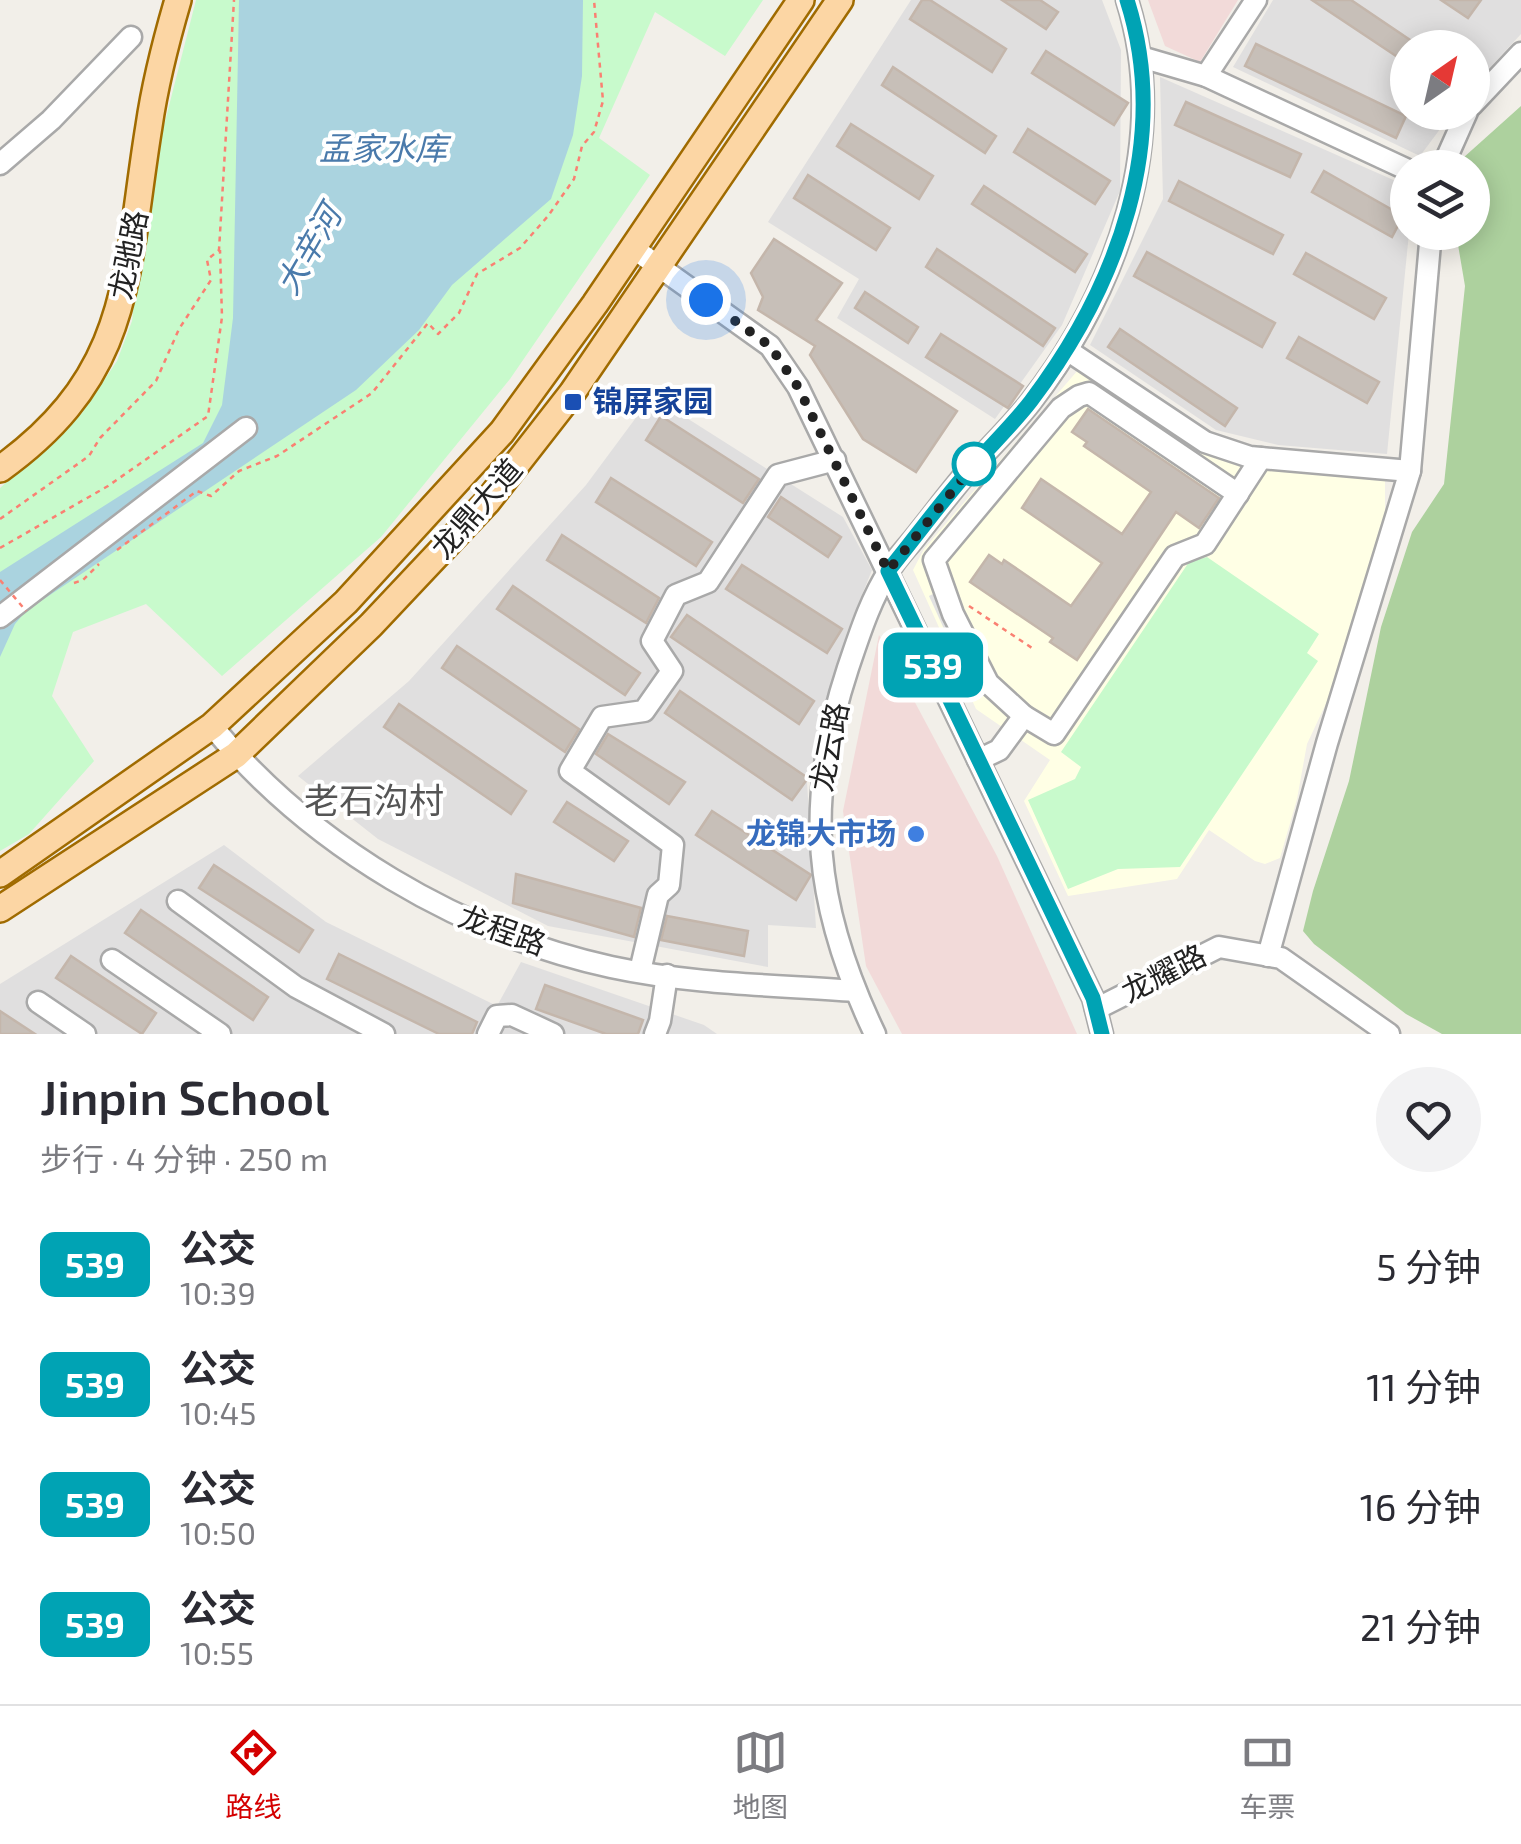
<!DOCTYPE html>
<html lang="zh">
<meta charset="utf-8">
<style>
:root{--surface:#fff;--page:#f2f2f3;--text:#2b2b33;--muted:#7c7c81;--line:#e1e1e2;--accent:#d40000}
body{margin:0;font-family:"Exo 2","Noto Sans SC",sans-serif;background:var(--page);color:var(--text);height:100vh;display:flex;flex-direction:column;font-size:38px;white-space:nowrap}
*{box-sizing:border-box;margin:0}
p{font-size:32px;color:var(--muted)}
.icon{flex:none;width:55px;height:55px;fill:none;stroke:currentColor;stroke-width:2;stroke-linecap:round;stroke-linejoin:round}
.map{position:relative;height:1034px;overflow:hidden}
.sheet{display:flex;flex-direction:column;background:var(--surface);flex:1}
.sheet>*{flex:none}
.badge{padding:0 20px;border-radius:15px;font-size:35px;line-height:65px}
.needle{width:65px;rotate:34deg}
.buttons{position:absolute;left:1390px;top:30px;display:grid;gap:20px}
.buttons a{display:grid;place-items:center;width:100px;height:100px;border-radius:50%;background:var(--surface);box-shadow:0 5px 25px #0003;font-size:50px}
.you{position:absolute;width:50px;height:50px;margin:-25px;border:8px solid #fff;border-radius:50%;background:#1a73e8;box-shadow:0 0 0 15px #1a73e833}
.map>.badge{position:absolute;translate:-50% -50%;box-shadow:0 0 0 5px #fff}
.round{display:grid;place-items:center;flex:none;width:105px;height:105px;border-radius:52px;background:var(--page)}
.overview{display:flex;align-items:center;justify-content:space-between;height:170px;padding:0 40px}
h1{font-size:48px;font-weight:600;line-height:75px}
ul{padding:0;list-style:none}
li{display:flex;align-items:center;gap:30px;height:120px;padding:0 40px}
li div{flex:1}
li b{display:block;font-size:38px}
li em{font-style:normal}
li .badge{min-width:110px;font-weight:700;text-align:center}
.dock{display:flex;justify-content:space-around;align-items:center;height:140px;border-top:2px solid var(--line);background:var(--surface);font-size:28px;color:var(--muted)}
.dock a{display:grid;justify-items:center;gap:5px}
.dock .current{color:var(--accent)}
.map>svg:first-child{display:block}
.residential{fill:#e0dfdf}
.commercial{fill:#f2dad9}
.education{fill:#ffffe5}
.forest{fill:#add19e}
.park{fill:#c8facc}
.parking{fill:#e2e2e2}
.water{fill:#aad3df}
.building{fill:#c7bfb8;stroke:#c4b6ab;stroke-width:2.5}
.lines{fill:none;stroke-linecap:round;stroke-linejoin:round}
.minor-casing{stroke:#a9a9a9;stroke-width:25}
.major-casing{stroke:#a06b00;stroke-width:30}
.path{stroke:#fa8072;stroke-width:2.5;stroke-dasharray:5 5;stroke-linecap:butt}
.minor{stroke:#fff;stroke-width:20}
.major{stroke:#fcd6a4;stroke-width:25}
.path-bridge{stroke:#fa8072;stroke-width:2.5;stroke-dasharray:5 5;stroke-linecap:butt}
.line-casing{stroke:#fff;stroke-width:22}
.line{stroke:#00a3b4;stroke-width:15}
.walk{stroke:#222;stroke-width:10;stroke-dasharray:0 18}
.transit-dot{fill:#1a4fb4;stroke:#fff;stroke-width:4}
.stop-dot{fill:#fff;stroke:#00a3b4;stroke-width:5}
.shop-dot{fill:#3f7fe0;stroke:#fff;stroke-width:4}
.labels{text-anchor:middle;stroke-width:8;stroke-linejoin:round;paint-order:stroke}
.street-label{font-size:30px;fill:#222;stroke:#fff}
.transit-label{font-size:30px;font-weight:bold;fill:#164399;stroke:#fff;text-anchor:start}
.shop-label{font-size:30px;font-weight:bold;fill:#366cbe;stroke:#fff;text-anchor:end}
.water-label{font-size:32px;font-style:italic;fill:#4a7aab;stroke:#fff}
.quarter-label{font-size:35px;fill:#555;stroke:#fff}
</style>
<div class="map">
<svg width="1521" height="1034" viewBox="0 0 1521 1034">
<rect width="100%" height="100%" fill="#f2efe9"/>
<g class="residential">
<polygon points="911,0 1102,0 1121,50 1120,191 1062,325 995,419 837,318 859,279 768,222"/>
<polygon points="1273,0 1521,0 1521,34 1473,86 1472,48 1408,48 1408,112 1452,113 1420,156 1233,67"/>
<polygon points="1160,77 1407,186 1409,233 1387,454 1278,445 1216,430 1090,345 1163,199"/>
<polygon points="652,396 843,517 872,570 847,632 807,782 816,928 768,925 768,967 548,926 378,839 298,776 409,681 586,485"/>
<polygon points="224,845 326,922 497,1006 521,962 704,1025 717,1034 0,1034 0,984"/>
</g>
<g class="commercial">
<polygon points="1148,0 1238,0 1200,62 1165,46"/>
<polygon points="879,635 997,856 1077,1034 902,1034 866,966 843,811"/>
</g>
<polygon class="education" points="1078,370 1212,454 1242,463 1385,479 1385,512 1371,579 1336,682 1307,744 1297,799 1280,858 1265,864 1255,861 1209,830 1177,879 1068,896 1024,801 1050,760 976,709 913,570 924,549"/>
<polygon class="forest" points="1521,106 1521,1034 1442,1034 1406,1014 1314,944 1303,931 1313,891 1349,781 1381,627 1412,532 1444,484 1465,286 1456,233 1472,232 1472,168 1462,167 1463,158"/>
<g class="park">
<polygon points="196,0 763,0 725,56 655,12 599,138 650,175 510,379 381,537 222,676 146,604 73,632 52,696 94,761 29,834 0,851 0,488 82,413 117,361 132,321 139,256 159,145"/>
<polygon points="1207,557 1319,634 1307,653 1318,661 1180,867 1118,869 1068,889 1028,800 1075,779 1081,767 1061,752 1189,562"/>
</g>
<polygon class="parking" points="937,592 981,684 971,688 929,596"/>
<polygon class="water" points="239,0 583,0 582,76 573,135 551,199 452,285 419,330 356,390 26,611 15,624 0,657 0,572 203,443 222,405 233,318"/>
<g class="building">
<polygon points="922,0 930,0 1006,49 992,72 910,19"/>
<polygon points="1002,0 1040,0 1058,12 1046,29"/>
<polygon points="1312,0 1351,0 1422,48 1408,48 1408,64"/>
<polygon points="1441,0 1481,0 1468,18"/>
<polygon points="1256,44 1406,116 1396,138 1245,66"/>
<polygon points="1046,51 1128,103 1114,125 1032,73"/>
<polygon points="893,67 996,136 985,153 882,85"/>
<polygon points="1186,102 1301,154 1290,177 1175,125"/>
<polygon points="851,124 933,176 919,199 837,146"/>
<polygon points="1028,129 1110,181 1095,204 1014,152"/>
<polygon points="1324,171 1403,216 1392,237 1312,192"/>
<polygon points="808,175 890,228 876,250 794,198"/>
<polygon points="1179,181 1283,235 1273,254 1169,201"/>
<polygon points="984,186 1087,254 1075,272 972,204"/>
<polygon points="774,239 842,283 816,320 957,411 916,472 863,439 810,355 815,346 758,310 763,297 751,273"/>
<polygon points="937,249 1055,328 1043,346 926,267"/>
<polygon points="1147,252 1275,323 1262,347 1134,276"/>
<polygon points="1306,253 1386,298 1374,319 1294,274"/>
<polygon points="865,292 918,327 908,343 855,308"/>
<polygon points="1120,329 1237,408 1225,426 1108,347"/>
<polygon points="941,334 1023,386 1008,408 926,357"/>
<polygon points="1299,337 1379,382 1367,403 1287,358"/>
<polygon points="1088,409 1219,498 1199,528 1176,512 1077,660 1050,642 1053,638 970,582 989,555 1002,564 1004,560 1071,606 1102,563 1022,508 1041,479 1122,534 1151,492 1084,446 1087,442 1072,432"/>
<polygon points="661,416 759,479 743,503 646,440"/>
<polygon points="611,478 712,542 696,566 596,502"/>
<polygon points="781,497 841,537 828,557 768,517"/>
<polygon points="562,535 659,598 646,623 547,560"/>
<polygon points="742,565 842,629 827,653 726,589"/>
<polygon points="513,586 640,673 625,695 497,609"/>
<polygon points="687,615 814,701 799,724 671,637"/>
<polygon points="457,646 579,729 565,752 442,668"/>
<polygon points="680,691 808,778 792,800 665,713"/>
<polygon points="399,704 526,791 511,814 384,727"/>
<polygon points="608,734 685,782 669,804 596,754"/>
<polygon points="567,802 628,841 614,861 554,822"/>
<polygon points="712,811 811,875 796,900 696,835"/>
<polygon points="214,865 313,930 299,952 199,888"/>
<polygon points="516,874 641,908 634,937 513,903"/>
<polygon points="141,910 268,997 253,1020 125,933"/>
<polygon points="667,916 748,931 744,956 661,940"/>
<polygon points="339,954 477,1022 472,1034 439,1034 327,979"/>
<polygon points="71,956 156,1013 142,1034 56,978"/>
<polygon points="545,985 643,1020 638,1034 606,1034 536,1009"/>
<polygon points="0,1011 35,1034 0,1034"/>
</g>
<g class="lines">
<defs>
<g id="minor">
<polyline points="1141,57 1206,76 1408,170"/>
<polyline points="1206,76 1256,0"/>
<polyline points="1472,105 1521,53"/>
<polyline points="0,164 51,120 131,37"/>
<polyline points="1442,168 1467,112"/>
<polyline points="633,248 770,346 798,387 1093,998 1102,1034"/>
<polyline points="1067,350 1205,442 1250,457 1410,471"/>
<polyline points="0,617 246,428"/>
<polyline points="1024,716 988,683 953,614 934,560 1061,408 1079,396 1089,393 1238,494"/>
<path d="M212,726c99,120 248,208 399,241 79,17 162,18 243,24"/>
<polyline points="978,760 999,750 1024,716 1054,734 1175,556 1205,544 1261,458"/>
<polyline points="178,901 296,987 384,1034"/>
<polyline points="1268,956 1327,743 1410,471 1431,232"/>
<polyline points="112,960 220,1034"/>
<polyline points="640,971 658,895 669,885 673,845 570,771 602,717 644,711 672,671 652,641 676,595 708,582 778,475 835,460"/>
<polyline points="38,1002 85,1034"/>
<polyline points="1096,1009 1219,947 1281,958 1389,1034"/>
<polyline points="488,1034 497,1016 512,1015 553,1034"/>
<polyline points="655,1034 660,1021 667,975"/>
<path d="M875,1034c-61,-128 -72,-230 -27,-366 11,-32 22,-68 41,-97 7,-13 19,-24 28,-36 17,-21 34,-44 52,-65 20,-22 42,-43 61,-67 87,-112 141,-263 97,-403"/>
</g>
<g id="major">
<path d="M0,469c134,-96 125,-196 149,-343 6,-42 17,-85 29,-126"/>
<polyline points="0,874 212,726 346,602 502,432 595,304 801,0"/>
<polyline points="0,909 236,755 371,625 487,502 572,393 840,0"/>
</g>
</defs>
<use href="#minor" class="minor-casing"/>
<use href="#major" class="major-casing"/>
<g class="path">
<polyline points="0,519 89,456 100,438 156,381 179,329 211,280 207,260 219,250 234,0"/>
<polyline points="0,548 108,486 208,416 222,317 220,250"/>
<polyline points="117,550 197,491 211,496 239,471 277,456 372,393 428,323 438,334 459,313 477,274 520,248 548,216 574,179 582,146 594,132 603,101 594,0"/>
<polyline points="74,583 83,580 99,564"/>
<polyline points="969,606 1035,650"/>
</g>
<use href="#minor" class="minor"/>
<use href="#major" class="major"/>
<polyline class="path-bridge" points="0,580 26,611"/>
</g>
<g class="lines">
<defs>
<path id="line" d="M1102,1034l-9,-36 -205,-427c26,-32 50,-65 77,-96 21,-25 46,-48 66,-74 86,-114 141,-260 96,-401"/>
</defs>
<use href="#line" class="line-casing"/>
<use href="#line" class="line"/>
<polyline class="walk" points="706,300 770,346 798,387 888,571 976,462 974,464"/>
</g>
<rect class="transit-dot" x="563" y="392" width="20" height="20" rx="5"/>
<circle class="stop-dot" cx="974" cy="464" r="20"/>
<circle class="shop-dot" cx="916" cy="834" r="10"/>
<g class="labels">
<g class="street-label">
<text transform="translate(129 255) rotate(-79)" y="10">龙驰路</text>
<text transform="translate(477 509) rotate(-49)" y="10">龙鼎大道</text>
<text transform="translate(830 747) rotate(-79)" y="10">龙云路</text>
<text transform="translate(502 931) rotate(20)" y="10">龙程路</text>
<text transform="translate(1164 974) rotate(-27)" y="10">龙耀路</text>
</g>
<g class="transit-label">
<text x="593" y="412">锦屏家园</text>
</g>
<g class="shop-label">
<text x="896" y="844">龙锦大市场</text>
</g>
<g class="water-label">
<text x="383" y="160">孟家水库</text>
<text transform="translate(309 250) rotate(-60)" y="11">大辛河</text>
</g>
<g class="quarter-label">
<text x="374" y="813">老石沟村</text>
</g>
</g>
</svg>
<div class="buttons">
<a><svg class="needle" viewBox="-14 -14 28 28"><path d="M0-13l5 13h-10z" fill="#e53935"/><path d="M0 13l5-13h-10z" fill="#7c7c81"/></svg></a>
<a><svg class="icon" aria-label="layers" viewBox="0 0 24 24"><path d="M12 4l9 5-9 5-9-5zM3 14l9 5 9-5"/></svg></a>
</div>
<div class="you" style="left:706px;top:300px"></div>
<b class="badge" style="left:933px;top:665px;background:#00a3b4;color:#fff">539</b>
</div>
<section class="sheet">
<div class="overview"><div><h1>Jinpin School</h1><p>步行 · 4 分钟 · 250 m</p></div><a class="round"><svg class="icon" aria-label="heart" viewBox="0 0 24 24"><path d="M12 20l-8-8c-3-5 5-10 8-4 3-6 11-1 8 4z"/></svg></a></div>
<ul>
<li><span class="badge" style="background:#00a3b4;color:#fff">539</span><div><b>公交</b><p>10:39</p></div><em>5 分钟</em></li>
<li><span class="badge" style="background:#00a3b4;color:#fff">539</span><div><b>公交</b><p>10:45</p></div><em>11 分钟</em></li>
<li><span class="badge" style="background:#00a3b4;color:#fff">539</span><div><b>公交</b><p>10:50</p></div><em>16 分钟</em></li>
<li><span class="badge" style="background:#00a3b4;color:#fff">539</span><div><b>公交</b><p>10:55</p></div><em>21 分钟</em></li>
</ul>
</section>
<nav class="dock">
<a class="current"><svg class="icon" aria-label="directions" viewBox="0 0 24 24"><path d="M12 3l9 9-9 9-9-9zM9 14v-3h6M13 9l2 2-2 2"/></svg>路线</a>
<a><svg class="icon" aria-label="map" viewBox="0 0 24 24"><path d="M3 6l6-2 6 2 6-2v14l-6 2-6-2-6 2zM9 4v14M15 6v14"/></svg>地图</a>
<a><svg class="icon" aria-label="tickets" viewBox="0 0 24 24"><path d="M3 7h18v10H3zM15 7v10"/></svg>车票</a>
</nav>
